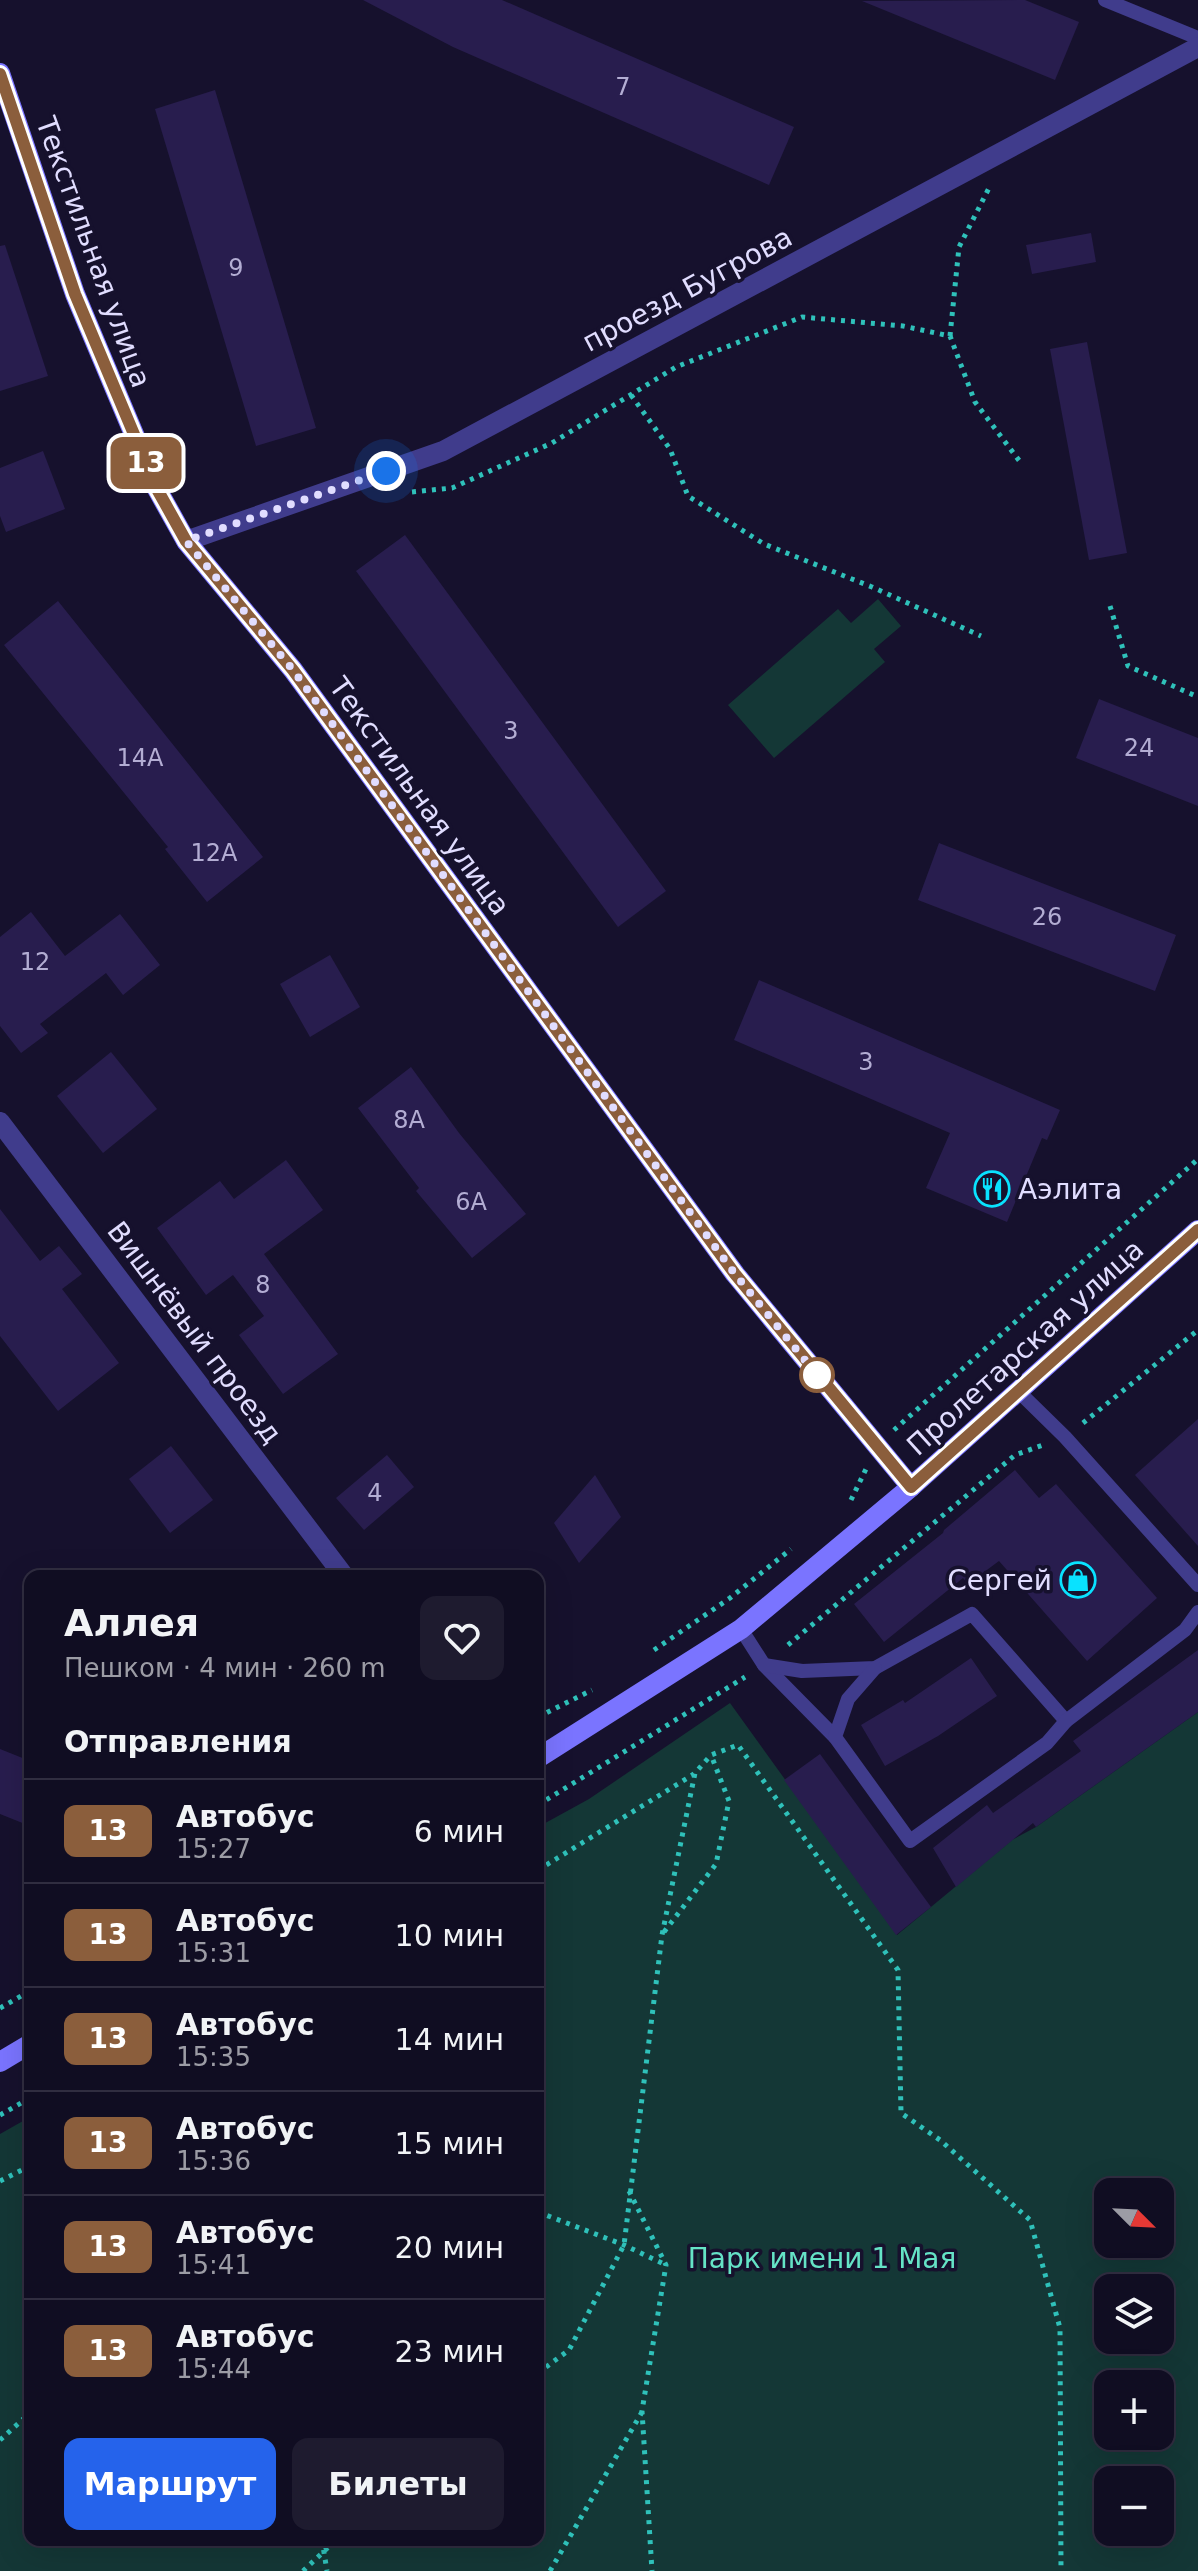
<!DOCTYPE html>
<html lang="ru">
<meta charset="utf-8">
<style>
:root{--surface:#100d22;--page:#1e1b2f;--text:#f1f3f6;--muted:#9c9ca5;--line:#302d40;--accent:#2563eb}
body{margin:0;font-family:"DejaVu Sans",sans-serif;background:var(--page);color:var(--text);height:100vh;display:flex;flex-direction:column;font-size:30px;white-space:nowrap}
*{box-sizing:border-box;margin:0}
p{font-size:26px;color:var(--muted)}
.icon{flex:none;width:44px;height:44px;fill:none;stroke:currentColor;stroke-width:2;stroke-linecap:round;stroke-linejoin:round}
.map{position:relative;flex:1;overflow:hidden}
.panel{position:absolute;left:24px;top:1570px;width:520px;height:976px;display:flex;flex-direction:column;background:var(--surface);border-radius:16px;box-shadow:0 8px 32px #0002,0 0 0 2px var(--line)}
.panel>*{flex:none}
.badge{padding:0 16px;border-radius:12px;font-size:28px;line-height:52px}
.needle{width:52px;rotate:114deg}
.controls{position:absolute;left:1094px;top:2178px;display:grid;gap:16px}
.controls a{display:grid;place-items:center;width:80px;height:80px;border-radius:16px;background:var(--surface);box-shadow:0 8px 32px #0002,0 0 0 2px var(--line);font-size:40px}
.you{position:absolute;width:40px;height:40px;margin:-20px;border:6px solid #fff;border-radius:50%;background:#1a73e8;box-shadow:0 0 0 12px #1a73e833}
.map>.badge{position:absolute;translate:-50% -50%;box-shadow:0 0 0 4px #fff}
h2{padding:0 40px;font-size:30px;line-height:72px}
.round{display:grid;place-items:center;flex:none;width:84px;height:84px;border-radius:16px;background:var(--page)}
.head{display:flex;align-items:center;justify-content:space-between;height:136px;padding:0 40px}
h1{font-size:38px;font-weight:700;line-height:60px}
.cta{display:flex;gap:16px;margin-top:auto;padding:16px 40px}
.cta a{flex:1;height:92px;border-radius:16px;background:var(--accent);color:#fff;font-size:32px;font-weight:700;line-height:92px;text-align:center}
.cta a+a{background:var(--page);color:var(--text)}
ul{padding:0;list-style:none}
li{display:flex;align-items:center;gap:24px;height:104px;padding:0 40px;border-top:2px solid var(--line)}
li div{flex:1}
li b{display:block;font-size:30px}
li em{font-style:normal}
li .badge{min-width:88px;font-weight:700;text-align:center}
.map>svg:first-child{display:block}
.green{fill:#143736;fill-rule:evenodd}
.building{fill:#281d4e}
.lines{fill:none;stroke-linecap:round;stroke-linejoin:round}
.path{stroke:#2fc1ba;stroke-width:5;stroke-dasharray:4 6;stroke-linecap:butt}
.lane{stroke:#403c8c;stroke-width:14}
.street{stroke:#403c8c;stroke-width:20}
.secondary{stroke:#7a74ff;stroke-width:20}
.line-casing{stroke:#fff;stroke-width:18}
.line{stroke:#8b5e3c;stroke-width:12}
.walk{stroke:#e1ddff;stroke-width:8;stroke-dasharray:0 14.4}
.stop-dot{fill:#fff;stroke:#8b5e3c;stroke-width:4}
.labels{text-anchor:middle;stroke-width:7;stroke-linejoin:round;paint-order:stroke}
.number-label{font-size:24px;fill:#b3add3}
.street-label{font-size:28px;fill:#e1ddff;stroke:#16112d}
.poi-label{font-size:28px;fill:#e1ddff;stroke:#16112d;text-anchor:start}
.park-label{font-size:28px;fill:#65e3c6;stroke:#16112d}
</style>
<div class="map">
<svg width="1198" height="2571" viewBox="0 0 1198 2571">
<rect width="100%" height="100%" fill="#16112d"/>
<g class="green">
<polygon points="878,599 901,626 874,649 885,662 774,758 728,705 838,609 851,623"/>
<path d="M730,1703l167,232 115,-95 24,-13 162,-115v859h-1198v-437l30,-17v423h508v-713l51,-28zM1108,2192h52v52h-52zM1108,2288h52v52h-52zM1108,2384h52v52h-52zM1108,2480h52v52h-52z"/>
</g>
<g class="building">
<polygon points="363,0 502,0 794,127 769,185 453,47"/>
<polygon points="1025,0 1079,22 1055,80 862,1"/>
<polygon points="215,90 316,428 256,446 155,109"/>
<polygon points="1091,233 1096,262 1032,274 1026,245"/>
<polygon points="5,245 48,376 0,391 0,246"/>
<polygon points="1087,342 1127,553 1089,560 1050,349"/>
<polygon points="43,451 65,509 6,532 0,516 0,468"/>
<polygon points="405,535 666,891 618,927 356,571"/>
<polygon points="58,601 263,857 207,902 165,849 168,847 4,645"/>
<polygon points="1099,699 1198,738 1198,806 1076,758"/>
<polygon points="939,843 1176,935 1155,991 918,900"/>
<polygon points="31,912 65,956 120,914 160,965 123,995 106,973 40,1024 48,1033 21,1053 0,1026 0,937"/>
<polygon points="330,955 360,1007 310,1037 280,984"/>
<polygon points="759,980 1060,1110 1047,1140 1042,1138 1007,1222 926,1188 950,1133 734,1040"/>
<polygon points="111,1052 157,1109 103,1153 57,1096"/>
<polygon points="411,1067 459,1133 526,1214 472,1258 416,1191 419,1188 358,1108"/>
<polygon points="286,1160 323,1210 264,1254 338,1354 283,1394 239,1335 264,1316 233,1275 206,1295 157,1228 220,1181 234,1199"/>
<polygon points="0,1209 40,1261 59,1246 82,1274 62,1289 119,1363 58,1411 0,1336"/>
<polygon points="1198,1419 1198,1546 1135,1475"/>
<polygon points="171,1446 213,1500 170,1533 129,1479"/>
<polygon points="387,1455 414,1487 364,1530 336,1498"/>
<polygon points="1015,1470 1039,1498 1056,1484 1157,1598 1087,1661 999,1561 968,1584 963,1578 884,1642 854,1604 943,1533 944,1530"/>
<polygon points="595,1475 621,1517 579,1563 554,1523"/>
<polygon points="1198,1650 1198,1712 1036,1827 1033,1823 956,1887 933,1848 987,1805 993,1813 1081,1751 1073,1741"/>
<polygon points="971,1658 997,1696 938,1736 885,1766 861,1725 903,1700 905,1703"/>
<polygon points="0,1749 30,1761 30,1826 0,1814"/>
<polygon points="820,1754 931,1907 896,1935 784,1780"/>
</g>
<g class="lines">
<g class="path">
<polyline points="950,336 959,247 989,188"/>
<polyline points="631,395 670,449 688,496 764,544 872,587 981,636"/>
<polyline points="412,492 452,488 552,443 676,367 802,317 903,326 950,336 975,402 1021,463"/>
<polyline points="1110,606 1128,666 1198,697"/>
<polyline points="1083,1423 1198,1330"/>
<polyline points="894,1430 1198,1159"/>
<polyline points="851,1500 866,1469"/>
<polyline points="788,1645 1015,1455 1043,1445"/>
<polyline points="654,1650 730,1598 791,1549"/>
<polyline points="538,1717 592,1690"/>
<polyline points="538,1805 745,1677"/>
<polyline points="538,1870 694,1774"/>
<polyline points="664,1932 716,1864 729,1801 711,1755"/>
<polyline points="0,2008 30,1991"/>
<polyline points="0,2115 30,2098"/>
<polyline points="0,2181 30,2166"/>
<polyline points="629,2191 666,2265 642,2411 652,2571"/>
<polyline points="538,2212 624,2245 666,2265"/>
<polyline points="538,2373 569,2350 624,2245 662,1935 695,1773 711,1755 738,1745 898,1970 901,2113 940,2140 1030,2220 1060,2328 1061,2571"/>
<polyline points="0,2440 30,2413"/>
<polyline points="322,2540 327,2571"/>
<polyline points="303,2571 336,2540"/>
<polyline points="550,2571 642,2412"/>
</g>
<g class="lane">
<polyline points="1105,0 1198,38"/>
<polyline points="1018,1391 1065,1437 1198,1585"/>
<polyline points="741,1629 764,1665 835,1737"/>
<polyline points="764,1665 802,1671 875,1668 972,1614 1066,1721"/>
<polyline points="875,1668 848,1699 835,1737 910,1841 1047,1743 1066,1721 1185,1630 1198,1612"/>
</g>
<g class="street">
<polyline points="186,541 443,451 1198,47"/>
<polyline points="0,1122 344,1576"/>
</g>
<g class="secondary">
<polyline points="0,73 75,294 157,489 186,541 293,670 735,1274 911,1487"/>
<polyline points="538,1758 741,1629 911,1487 1198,1230"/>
<polyline points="0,2062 30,2044"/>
</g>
</g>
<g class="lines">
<defs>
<polyline id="line" points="0,74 75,294 157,489 186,541 293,670 735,1274 911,1487 1198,1230"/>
</defs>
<use href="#line" class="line-casing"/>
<use href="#line" class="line"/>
<polyline class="walk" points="386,471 186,541 293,670 735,1274 817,1375"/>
</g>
<defs>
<symbol id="restaurant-ring" viewBox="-11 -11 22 22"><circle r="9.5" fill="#16112d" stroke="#09e2ff" stroke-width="1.5"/><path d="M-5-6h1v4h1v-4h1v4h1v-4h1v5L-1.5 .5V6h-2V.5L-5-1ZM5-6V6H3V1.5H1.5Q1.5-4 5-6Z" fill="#09e2ff"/></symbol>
<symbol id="shop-ring" viewBox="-11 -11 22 22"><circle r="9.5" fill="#16112d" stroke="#09e2ff" stroke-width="1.5"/><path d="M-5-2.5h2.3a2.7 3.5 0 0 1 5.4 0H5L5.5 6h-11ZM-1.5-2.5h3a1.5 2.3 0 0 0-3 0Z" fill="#09e2ff"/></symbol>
</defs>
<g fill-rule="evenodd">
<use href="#restaurant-ring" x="972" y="1169" width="40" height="40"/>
<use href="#shop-ring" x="1058" y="1560" width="40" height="40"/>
</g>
<circle class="stop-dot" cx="817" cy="1375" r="16"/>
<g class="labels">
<g class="number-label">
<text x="623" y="95">7</text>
<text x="236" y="276">9</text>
<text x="511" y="739">3</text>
<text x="1139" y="756">24</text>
<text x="140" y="766">14А</text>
<text x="214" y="861">12А</text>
<text x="1047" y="925">26</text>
<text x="35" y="970">12</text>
<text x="866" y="1070">3</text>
<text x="409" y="1128">8А</text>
<text x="471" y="1210">6А</text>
<text x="263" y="1293">8</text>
<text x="375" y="1501">4</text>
</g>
<g class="street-label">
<text transform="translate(94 252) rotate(70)" y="10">Текстильная улица</text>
<text transform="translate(687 289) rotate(-28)" y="10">проезд Бугрова</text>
<text transform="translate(420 796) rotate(54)" y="10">Текстильная улица</text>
<text transform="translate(195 1332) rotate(53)" y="10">Вишнёвый проезд</text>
<text transform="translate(1025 1347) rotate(-42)" y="10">Пролетарская улица</text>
</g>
<g class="poi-label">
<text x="1018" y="1199">Аэлита</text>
<text x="1052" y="1590" text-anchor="end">Сергей</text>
</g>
<g class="park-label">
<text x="822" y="2268">Парк имени 1 Мая</text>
</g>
</g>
</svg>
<div class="controls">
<a><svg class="needle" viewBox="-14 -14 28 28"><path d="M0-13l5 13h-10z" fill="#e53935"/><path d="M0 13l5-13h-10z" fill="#9c9ca5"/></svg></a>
<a><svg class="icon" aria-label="layers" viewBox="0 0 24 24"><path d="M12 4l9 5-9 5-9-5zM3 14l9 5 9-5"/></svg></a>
<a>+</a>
<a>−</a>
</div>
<div class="you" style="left:386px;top:471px"></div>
<b class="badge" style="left:146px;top:463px;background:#8b5e3c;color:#fff">13</b>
<section class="panel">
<div class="head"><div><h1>Аллея</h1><p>Пешком · 4 мин · 260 m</p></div><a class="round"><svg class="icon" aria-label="heart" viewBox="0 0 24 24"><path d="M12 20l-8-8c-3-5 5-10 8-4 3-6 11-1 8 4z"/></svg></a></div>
<h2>Отправления</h2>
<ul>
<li><span class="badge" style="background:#8b5e3c;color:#fff">13</span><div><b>Автобус</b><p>15:27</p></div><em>6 мин</em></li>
<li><span class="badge" style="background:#8b5e3c;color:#fff">13</span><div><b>Автобус</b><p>15:31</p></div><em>10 мин</em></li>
<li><span class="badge" style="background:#8b5e3c;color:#fff">13</span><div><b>Автобус</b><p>15:35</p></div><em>14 мин</em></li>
<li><span class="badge" style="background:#8b5e3c;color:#fff">13</span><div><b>Автобус</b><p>15:36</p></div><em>15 мин</em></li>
<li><span class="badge" style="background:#8b5e3c;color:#fff">13</span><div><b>Автобус</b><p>15:41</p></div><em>20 мин</em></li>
<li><span class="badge" style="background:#8b5e3c;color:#fff">13</span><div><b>Автобус</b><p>15:44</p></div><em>23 мин</em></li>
</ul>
<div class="cta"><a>Маршрут</a><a>Билеты</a></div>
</section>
</div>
